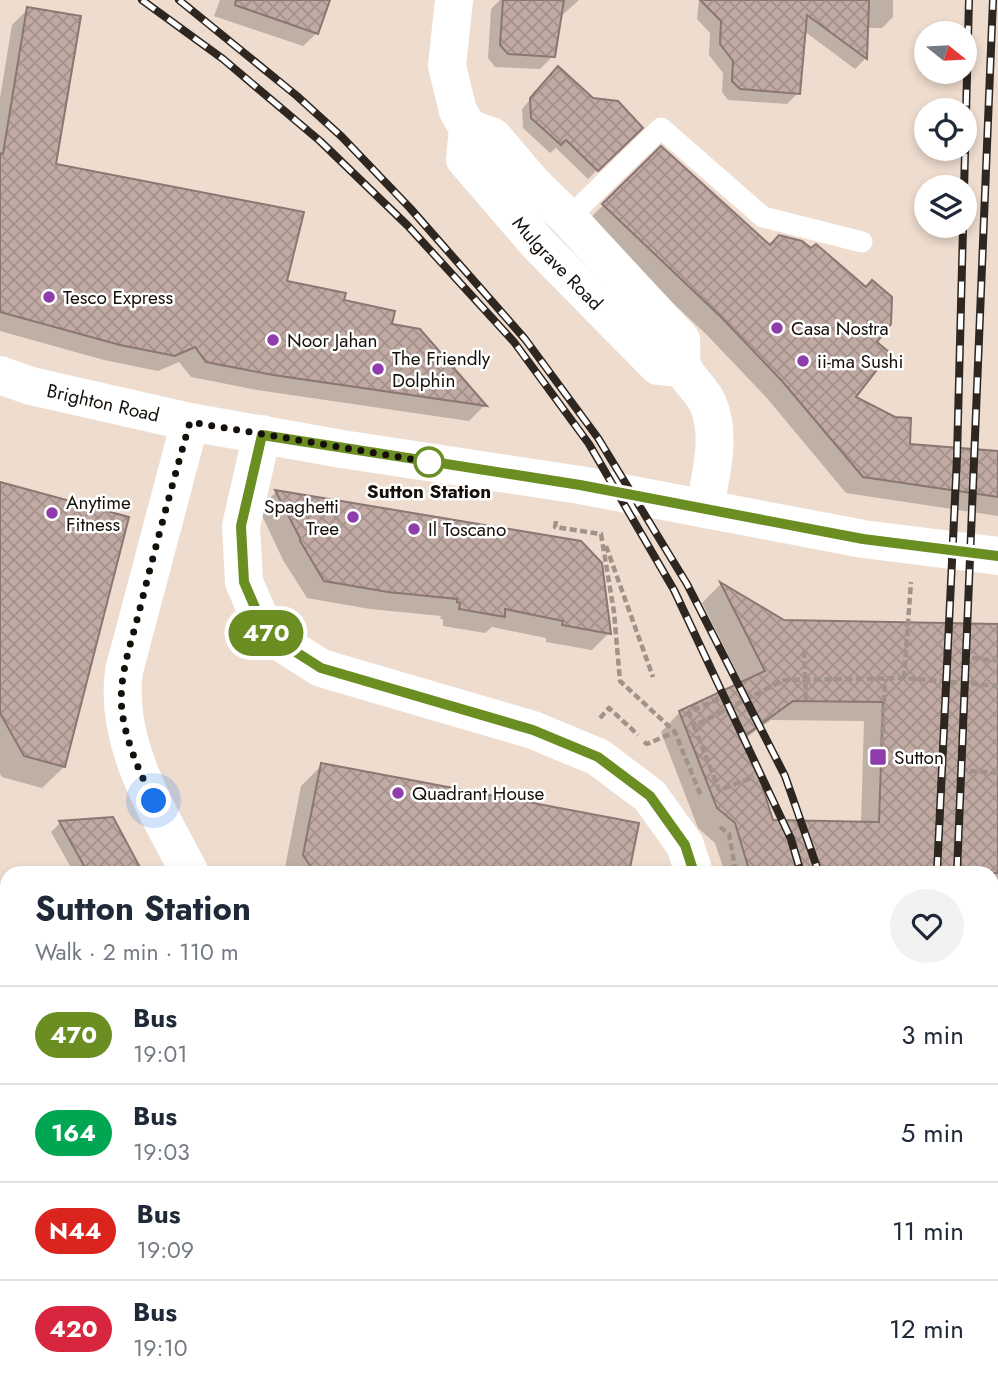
<!DOCTYPE html>
<meta charset="utf-8">
<style>
:root{--surface:#fff;--page:#f2f2f3;--text:#1f2937;--muted:#747a83;--line:#e0e1e3}
body{margin:0;font-family:Jost,sans-serif;background:var(--page);color:var(--text);height:100vh;display:flex;flex-direction:column;font-size:26px;white-space:nowrap}
*{box-sizing:border-box;margin:0}
p{font-size:23px;color:var(--muted)}
.icon{flex:none;width:38px;height:38px;fill:none;stroke:currentColor;stroke-width:2;stroke-linecap:round;stroke-linejoin:round}
.map{position:relative;flex:1;overflow:hidden}
.drawer{position:absolute;left:0px;top:866px;width:999px;height:527px;display:flex;flex-direction:column;background:var(--surface);border-radius:21px 21px 0 0;box-shadow:0 4px 10px #0003}
.drawer>*{flex:none}
.badge{padding:0 14px;border-radius:23px;font-size:24px;line-height:46px}
.needle{width:46px;rotate:108deg}
.fabs{position:absolute;left:914px;top:21px;display:grid;gap:14px}
.fabs a{display:grid;place-items:center;width:63px;height:63px;border-radius:50%;background:var(--surface);box-shadow:0 4px 10px #0003;font-size:35px}
.you{position:absolute;width:35px;height:35px;margin:-18px;border:5px solid #fff;border-radius:50%;background:#1a73e8;box-shadow:0 0 0 10px #1a73e833}
.map>.badge{position:absolute;translate:-50% -50%;box-shadow:0 0 0 4px #fff}
.round{display:grid;place-items:center;flex:none;width:74px;height:74px;border-radius:37px;background:var(--page)}
.overview{display:flex;align-items:center;justify-content:space-between;height:119px;padding:0 35px}
h1{font-size:33px;font-weight:700;line-height:52px}
ul{padding:0;list-style:none}
li{display:flex;align-items:center;gap:21px;height:98px;padding:0 35px;border-top:2px solid var(--line)}
li div{flex:1}
li b{display:block;font-size:26px}
li em{font-style:normal}
li .badge{min-width:77px;font-weight:700;text-align:center}
.map>svg:first-child{display:block}
.shadow{fill:#0003;fill-rule:evenodd}
.building{fill:url(#building-cross-hatch);stroke:#8b7771;stroke-width:2;fill-rule:evenodd}
.lines{fill:none;stroke-linecap:round;stroke-linejoin:round}
.path{stroke:#a19388;stroke-width:4.5;stroke-dasharray:7 3.5;stroke-linecap:butt}
.service{stroke:#fff;stroke-width:21}
.minor{stroke:#fff;stroke-width:38}
.tertiary{stroke:#fff;stroke-width:38}
.secondary{stroke:#fff;stroke-width:38}
.rail-casing{stroke:#2e2620;stroke-width:8}
.rail{stroke:#fff;stroke-width:5;stroke-dasharray:16;stroke-linecap:butt}
.line-casing{stroke:#fff;stroke-width:16}
.line{stroke:#6b8e23;stroke-width:10}
.walk{stroke:#16100b;stroke-width:7;stroke-dasharray:0 12.6}
.poi-dot{fill:#8f3dab;stroke:#fff;stroke-width:2.5}
.stop-dot{fill:#fff;stroke:#6b8e23;stroke-width:3.5}
.labels{text-anchor:middle;stroke-width:5;stroke-linejoin:round;paint-order:stroke}
.street-label{font-size:19px;fill:#16100b;stroke:#fff}
.poi-label{font-size:19px;fill:#16100b;stroke:#fff;text-anchor:start}
.stop-label{font-size:19px;font-weight:bold;fill:#16100b;stroke:#fff}
</style>
<div class="map">
<svg width="998" height="1392" viewBox="0 0 998 1392">
<defs>
<pattern id="building-cross-hatch" width="8" height="8" patternUnits="userSpaceOnUse" patternTransform="scale(1.75)"><rect width="8" height="8" fill="#c0aaa3"/><path d="M0 0l8 8M0 8l8-8" fill="none" stroke="#a4918b"/></pattern>
</defs>
<rect width="100%" height="100%" fill="#eedcce"/>
<g class="shadow">
<polygon points="220,0 328,0 317,33 303,46 214,16"/>
<polygon points="500,0 579,0 559,18 553,56 540,69 495,67 488,58 491,9"/>
<polygon points="699,0 893,0 893,17 882,28 866,28 866,58 855,69 804,31 798,93 787,104 728,100 722,92 723,73 709,55 710,33 697,19"/>
<polygon points="28,9 54,165 285,282 342,301 390,326 419,331 484,406 469,421 257,390 191,377 179,362 158,371 104,360 0,331 0,98 12,25"/>
<polygon points="549,78 640,128 588,179 556,148 550,153 523,128 522,109"/>
<polygon points="661,149 874,343 854,397 908,445 998,453 998,516 846,493 766,397 706,334 586,222"/>
<polygon points="0,484 64,767 42,788 2,777 0,774"/>
<polygon points="276,492 581,543 609,633 592,650 546,642 546,638 492,627 485,633 443,626 443,619 440,619 441,616 370,609 307,598 283,560 259,509"/>
<path d="M721,584l63,37 214,5v766h-31v-6h25v-513h-267l-10,-30 -17,-15 -37,-96 19,-20 63,-28 -41,-81zM771,720l93,1 -3,103 -90,-2 -25,-84z"/>
<polygon points="322,765 637,824 627,873 284,873 301,786"/>
<polygon points="112,818 141,873 74,873 51,832 60,823"/>
<polygon points="0,905 4,905 7,1031 7,1386 40,1386 39,1392 0,1392"/>
<polygon points="181,1386 379,1386 351,1389 350,1392 180,1392"/>
</g>
<g class="building">
<polygon points="236,0 330,0 318,34 235,5"/>
<polygon points="503,0 564,0 555,57 508,54 500,45"/>
<polygon points="700,0 869,0 867,59 807,15 800,94 740,89 732,81 733,61 720,44 721,21"/>
<polygon points="27,7 81,16 56,164 304,212 287,281 346,293 344,300 395,311 392,324 420,329 487,406 273,375 206,362 195,347 175,356 120,345 0,312 0,153 3,154"/>
<polygon points="558,66 593,98 618,101 643,128 598,171 566,140 561,145 531,118 530,98"/>
<polygon points="661,146 770,245 779,235 802,241 811,248 816,244 866,287 872,280 892,297 891,324 877,342 890,353 856,397 895,417 911,418 910,444 998,451 998,497 863,477 782,381 722,318 602,204"/>
<polygon points="0,482 129,517 65,767 24,756 0,713"/>
<polygon points="275,490 581,541 602,563 611,634 562,625 563,621 505,609 505,617 459,609 460,603 457,602 457,599 388,592 324,581 300,541 300,538"/>
<path d="M720,582l64,38 214,4v249h-248l-15,-50 -18,-15 -38,-97 86,-40zM793,701l90,1 -4,120 -106,-2 -27,-85z"/>
<polygon points="321,763 639,823 629,873 315,873 303,855"/>
<polygon points="113,817 143,873 88,873 59,821"/>
</g>
<g class="lines">
<g class="path">
<polyline points="556,521 555,527 601,534 614,612 620,681 675,732 701,796"/>
<polyline points="606,546 653,677"/>
<polyline points="804,651 806,701"/>
<polyline points="972,658 998,661"/>
<polyline points="904,678 911,582"/>
<polyline points="719,699 689,712 694,726 784,680 904,678 998,686"/>
<polyline points="600,718 609,708 638,735"/>
<polyline points="694,726 719,790 754,777"/>
<polyline points="644,742 647,744 675,732"/>
<polyline points="881,765 885,679"/>
<polyline points="970,771 998,773"/>
<polyline points="720,827 729,834 736,873"/>
</g>
<g class="service">
<polyline points="562,224 661,128 763,217 862,242"/>
<polyline points="773,1386 773,1392"/>
</g>
<g class="minor">
<path d="M190,422l-66,249c-10,73 34,140 66,202"/>
<polyline points="262,434 241,526 244,582 266,633 321,668 533,730 598,757 650,796 685,845 694,873"/>
</g>
<g class="tertiary">
<path id="s1" d="M454,0l-7,66 11,45 10,17 -3,31 74,86 119,121 25,2"/>
<path d="M468,128l25,9 39,46 36,35 113,122c1,8 -1,21 2,28 6,13 20,23 25,36 14,32 2,72 -3,105"/>
</g>
<path class="secondary" id="s2" d="M0,375l31,11 159,36 152,27 238,36 283,54 135,17"/>
<defs>
<g id="rail">
<polyline points="142,0 223,59 320,141 408,226 514,342 589,444 674,590 791,839 801,873"/>
<polyline points="179,0 297,96 342,137 410,208 525,339 598,438 687,584 785,776 819,873"/>
<polyline points="937,873 957,457 969,0"/>
<polyline points="957,873 993,0"/>
<polyline points="883,1386 883,1392"/>
<polyline points="895,1386 896,1392"/>
<polyline points="916,1386 917,1392"/>
<polyline points="950,1386 950,1392"/>
</g>
</defs>
<use href="#rail" class="rail-casing"/>
<use href="#rail" class="rail"/>
</g>
<g class="lines">
<defs>
<polyline id="line" points="694,873 685,845 650,796 598,757 533,730 321,668 266,633 244,582 241,526 262,435 580,485 863,539 998,556"/>
</defs>
<use href="#line" class="line-casing"/>
<use href="#line" class="line"/>
<path class="walk" d="M154,801c-14,-27 -28,-59 -32,-90 -4,-33 9,-67 17,-99 16,-63 33,-127 51,-190l239,40"/>
</g>
<g class="poi-dot">
<circle cx="49" cy="297" r="7"/>
<circle cx="777" cy="328" r="7"/>
<circle cx="273" cy="340" r="7"/>
<circle cx="803" cy="361" r="7"/>
<circle cx="378" cy="369" r="7"/>
<circle cx="52" cy="513" r="7"/>
<circle cx="353" cy="517" r="7"/>
<circle cx="414" cy="529" r="7"/>
<rect x="869" y="748" width="18" height="18" rx="3.5"/>
<circle cx="398" cy="793" r="7"/>
</g>
<circle class="stop-dot" cx="429" cy="462" r="14"/>
<g class="labels">
<g class="street-label">
<text dy="7" stroke="none"><textPath href="#s1" startOffset="303">Mulgrave Road</textPath></text>
<text dy="7" stroke="none"><textPath href="#s2" startOffset="107">Brighton Road</textPath></text>
</g>
<g class="poi-label">
<text x="63" y="304">Tesco Express</text>
<text x="791" y="335">Casa Nostra</text>
<text x="287" y="347">Noor Jahan</text>
<text x="392" y="365">The Friendly<tspan x="392" dy="22">Dolphin</tspan></text>
<text x="817" y="368">ii-ma Sushi</text>
<text x="66" y="509">Anytime<tspan x="66" dy="22">Fitness</tspan></text>
<text x="339" y="513" text-anchor="end">Spaghetti<tspan x="339" dy="22">Tree</tspan></text>
<text x="428" y="536">Il Toscano</text>
<text x="894" y="764">Sutton</text>
<text x="412" y="800">Quadrant House</text>
</g>
<g class="stop-label">
<text x="429" y="498">Sutton Station</text>
</g>
</g>
</svg>
<div class="fabs">
<a><svg class="needle" viewBox="-14 -14 28 28"><path d="M0-13l5 13h-10z" fill="#e53935"/><path d="M0 13l5-13h-10z" fill="#747a83"/></svg></a>
<a><svg class="icon" aria-label="locate" viewBox="0 0 24 24"><circle cx="12" cy="12" r="6"/><path d="M12 2v4M12 18v4M2 12h4M18 12h4"/></svg></a>
<a><svg class="icon" aria-label="layers" viewBox="0 0 24 24"><path d="M12 4l9 5-9 5-9-5zM3 14l9 5 9-5"/></svg></a>
</div>
<div class="you" style="left:154px;top:801px"></div>
<b class="badge" style="left:266px;top:633px;background:#6b8e23;color:#fff">470</b>
<section class="drawer">
<div class="overview"><div><h1>Sutton Station</h1><p>Walk · 2 min · 110 m</p></div><a class="round"><svg class="icon" aria-label="heart" viewBox="0 0 24 24"><path d="M12 20l-8-8c-3-5 5-10 8-4 3-6 11-1 8 4z"/></svg></a></div>
<ul>
<li><span class="badge" style="background:#6b8e23;color:#fff">470</span><div><b>Bus</b><p>19:01</p></div><em>3 min</em></li>
<li><span class="badge" style="background:#00a651;color:#fff">164</span><div><b>Bus</b><p>19:03</p></div><em>5 min</em></li>
<li><span class="badge" style="background:#dc241f;color:#fff">N44</span><div><b>Bus</b><p>19:09</p></div><em>11 min</em></li>
<li><span class="badge" style="background:#d7263d;color:#fff">420</span><div><b>Bus</b><p>19:10</p></div><em>12 min</em></li>
</ul>
</section>
</div>
